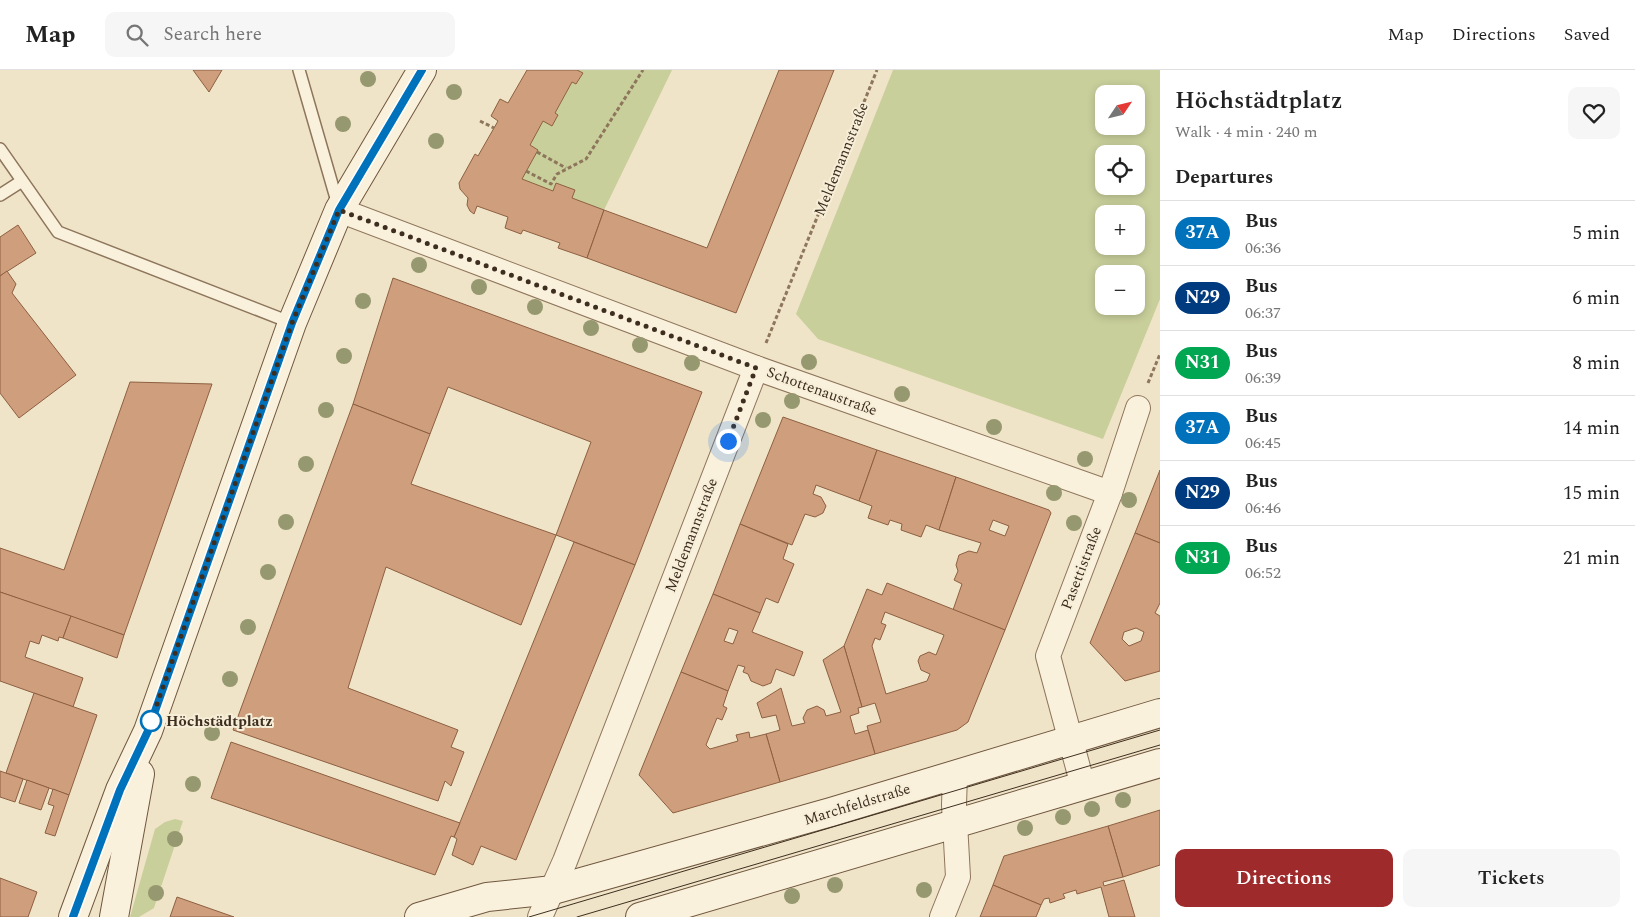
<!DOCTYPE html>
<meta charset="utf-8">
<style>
:root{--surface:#fff;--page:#f6f6f6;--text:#222;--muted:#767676;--line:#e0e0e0;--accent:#9e2a2b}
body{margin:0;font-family:Spectral,serif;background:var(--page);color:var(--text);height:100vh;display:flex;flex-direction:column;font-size:19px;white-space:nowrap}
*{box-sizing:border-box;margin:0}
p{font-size:16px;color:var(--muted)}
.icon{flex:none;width:28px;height:28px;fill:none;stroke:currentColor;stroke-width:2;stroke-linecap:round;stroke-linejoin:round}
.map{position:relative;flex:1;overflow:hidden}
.side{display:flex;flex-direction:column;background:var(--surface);width:475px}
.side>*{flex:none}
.badge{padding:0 10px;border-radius:16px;font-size:18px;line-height:32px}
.needle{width:32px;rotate:55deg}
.tools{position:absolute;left:1095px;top:15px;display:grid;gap:10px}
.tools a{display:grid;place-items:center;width:50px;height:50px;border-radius:10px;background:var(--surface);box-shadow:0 2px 8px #0003;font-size:25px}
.you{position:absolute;width:25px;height:25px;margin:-12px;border:4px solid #fff;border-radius:50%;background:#1a73e8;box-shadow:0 0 0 8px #1a73e833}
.map>.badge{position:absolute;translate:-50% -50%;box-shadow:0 0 0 2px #fff}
h2{padding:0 15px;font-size:19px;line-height:45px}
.round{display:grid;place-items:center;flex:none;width:52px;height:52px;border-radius:10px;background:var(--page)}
.headline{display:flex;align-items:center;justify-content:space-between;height:85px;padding:0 15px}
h1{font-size:24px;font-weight:600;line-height:38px}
.cta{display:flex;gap:10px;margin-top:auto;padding:10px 15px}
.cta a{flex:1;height:58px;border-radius:10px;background:var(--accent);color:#fff;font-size:20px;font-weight:600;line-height:58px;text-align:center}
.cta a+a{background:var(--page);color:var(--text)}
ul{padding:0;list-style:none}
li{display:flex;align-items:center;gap:15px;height:65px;padding:0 15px;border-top:1px solid var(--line)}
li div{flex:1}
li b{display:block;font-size:19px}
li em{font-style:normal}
li .badge{min-width:55px;font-weight:700;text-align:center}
header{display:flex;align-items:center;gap:30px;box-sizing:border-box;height:70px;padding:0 25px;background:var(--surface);border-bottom:1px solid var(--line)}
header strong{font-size:24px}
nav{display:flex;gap:28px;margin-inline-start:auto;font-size:18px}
.search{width:350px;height:45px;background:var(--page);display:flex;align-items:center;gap:12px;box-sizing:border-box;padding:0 18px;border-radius:10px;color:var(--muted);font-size:19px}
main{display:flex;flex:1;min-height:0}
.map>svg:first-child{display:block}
.green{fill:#c9cf9b;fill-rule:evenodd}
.building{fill:#cf9f7d;stroke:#8d5f41;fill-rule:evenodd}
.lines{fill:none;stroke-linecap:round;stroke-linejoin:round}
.lane-casing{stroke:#8d765c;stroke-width:14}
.street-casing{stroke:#8d765c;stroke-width:26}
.secondary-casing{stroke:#6f573f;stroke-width:30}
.path{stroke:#8d765c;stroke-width:3;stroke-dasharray:4 2.5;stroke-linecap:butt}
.lane{stroke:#faf1dc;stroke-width:11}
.street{stroke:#faf1dc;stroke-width:24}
.secondary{stroke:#faf1dc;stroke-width:28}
.tram{stroke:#3d2e20;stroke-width:1}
.tree{fill:#96986f}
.line-casing{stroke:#fff;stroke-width:11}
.line{stroke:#0072bc;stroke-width:8}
.walk{stroke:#3d2e20;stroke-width:5;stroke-dasharray:0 9}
.stop-dot{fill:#fff;stroke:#0072bc;stroke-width:2.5}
.labels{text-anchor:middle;stroke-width:4;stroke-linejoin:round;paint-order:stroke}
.street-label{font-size:15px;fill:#3d2e20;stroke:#f7eed8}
.stop-label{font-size:15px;font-weight:bold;fill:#3d2e20;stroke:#f7eed8;text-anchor:start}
</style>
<header>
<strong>Map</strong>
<div class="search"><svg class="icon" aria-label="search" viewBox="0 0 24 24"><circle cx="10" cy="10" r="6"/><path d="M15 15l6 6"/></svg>Search here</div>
<nav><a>Map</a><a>Directions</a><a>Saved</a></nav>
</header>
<main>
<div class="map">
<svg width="1160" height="847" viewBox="0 0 1160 847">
<rect width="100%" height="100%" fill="#f0e4c8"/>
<g class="green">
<polygon points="577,0 672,0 604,140 572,128 575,120 557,114 553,121 522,109 538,80 530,75 543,51 552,56 558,45 555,43 572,12 576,14 583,3"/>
<path d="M893,0h267v229l-57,140 -285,-100 -22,-25zM1104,24h32v32h-32zM1104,84h32v32h-32zM1104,144h32v32h-32zM1104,204h32v32h-32z"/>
<polygon points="175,749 183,751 154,838 139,847 130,847 155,759 165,752"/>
</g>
<g class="building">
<polygon points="193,0 222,0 209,22"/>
<polygon points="527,0 577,0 583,3 576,14 572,12 555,43 558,45 552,56 543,51 530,75 538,80 522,109 553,121 556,113 575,120 572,128 604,140 587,188 558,178 560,173 523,160 521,164 505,158 508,147 477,136 474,144 470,141 467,135 468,128 460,119 459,113 475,84 478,86 498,51 491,46 500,29 508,33"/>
<polygon points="779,0 834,0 736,243 587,188 604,140 707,178"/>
<polygon points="18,155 36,183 0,206 0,167"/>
<polygon points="7,201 16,214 12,223 76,305 19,348 0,323 0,206"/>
<polygon points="393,208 702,322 635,495 556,465 591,372 448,317 430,364 353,334"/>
<polygon points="130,312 212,314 124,565 0,522 0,478 64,500"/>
<polygon points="353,334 430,364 411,414 556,465 521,555 386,497 348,618 458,660 451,677 464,682 451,716 445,711 438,731 233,660"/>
<polygon points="783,347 877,380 859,431 816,415 813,424 821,427 826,436 823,443 815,447 805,444 792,475 740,454"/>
<polygon points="877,380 956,407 939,460 926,455 921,467 901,460 902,454 890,450 888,455 868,448 872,436 859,431"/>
<polygon points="1160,400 1160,473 1135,463"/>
<path d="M956,407l93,33 2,3 -46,117 -52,-20 9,-26 -8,-4 4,-9 -2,-6 3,-10 10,-4 8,2 4,-10 -42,-13zM993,450l16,6 -4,10 -16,-6z"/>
<polygon points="740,454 788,474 783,489 794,494 778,533 766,528 760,543 713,524"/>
<path d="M1135,463l25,10v60l-5,10 5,3v55l-35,10 -35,-38zM1136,558l8,4 -3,9 -12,5 -7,-7 2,-7z"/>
<polygon points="574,472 635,495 516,790 481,776 473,795 452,785 457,769 454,767"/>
<path d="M887,513l118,47 -37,92 -11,8 -82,24 -8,-28 14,-4 -6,-19 -13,4 -18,-61 23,-57 15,6zM885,542l59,23 -8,20 -7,-3 -9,4 -2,5 3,9 9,4 -3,7 -41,13 -14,-48 3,-8 5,2 6,-15 -5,-2z"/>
<polygon points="0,522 71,546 63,568 59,567 58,571 42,565 39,574 30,571 25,587 83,608 73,637 0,611"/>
<path d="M713,524l47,19 -8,19 51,20 -9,24 -18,-7 -5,14 -8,3 -12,-5 -3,-7 -5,-2 2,-5 -7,-2 -10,26 -47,-19zM729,558l9,3 -5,13 -9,-3z"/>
<polygon points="71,546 124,565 117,588 63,568"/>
<polygon points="844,576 862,637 858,638 859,643 850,646 855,664 868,660 875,684 780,712 766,664 780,660 776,645 762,648 757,633 781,618 792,656 805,653 803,648 807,640 817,636 824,640 826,646 841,642 823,590"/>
<polygon points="681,602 728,621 723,636 727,638 722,650 717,648 706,675 710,679 738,671 736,665 749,662 750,668 766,664 780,712 673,743 639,705"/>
<polygon points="34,623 97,645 69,725 6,703"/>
<polygon points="231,672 460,753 454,767 451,766 435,805 211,728"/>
<polygon points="0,701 23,709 15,732 0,727"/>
<polygon points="27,710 49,718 41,740 19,733"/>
<polygon points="53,719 69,725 55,766 45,763 54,736 48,734"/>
<polygon points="1160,740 1160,795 1123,807 1108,756"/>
<polygon points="1108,756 1123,807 1103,812 1104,816 1124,810 1135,847 1109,847 1101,817 1077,824 1076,820 1063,824 1065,828 1050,833 1049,828 1044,829 1041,835 993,815 1004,786"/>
<polygon points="0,808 37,822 28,847 0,847"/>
<polygon points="993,815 1041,835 1036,847 980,847"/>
<polygon points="177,827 234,847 170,847"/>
</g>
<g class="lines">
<defs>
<g id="lane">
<polyline points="299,0 338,135"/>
<polyline points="0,79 58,162 292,253"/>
<polyline points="0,125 22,111"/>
</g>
<g id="street">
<polyline points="339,140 756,298 1110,423"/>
<polyline points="1083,716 1048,586 1110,423 1138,338"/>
<polyline points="540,847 565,791 756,298"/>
<polyline points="942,847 958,807 954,735 955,704"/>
</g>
<g id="secondary">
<polyline points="73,847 120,720 148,661 292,253 339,140 422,0"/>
<polyline points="114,847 140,704"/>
<polyline points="419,847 487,827 553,820 831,742 1160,643"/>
<polyline points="640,847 1160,693"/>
</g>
</defs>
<use href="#lane" class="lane-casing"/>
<use href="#street" class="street-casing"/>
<use href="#secondary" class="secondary-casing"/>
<g class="path">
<polyline points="480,51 494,58"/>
<polyline points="537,82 566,98"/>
<polyline points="526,101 551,114 557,104 586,89 643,0"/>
<polyline points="766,273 877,0"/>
<polyline points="1148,313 1160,284"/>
</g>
<use href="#lane" class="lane"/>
<use href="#street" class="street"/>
<use href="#secondary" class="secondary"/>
<g class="tram">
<polyline points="529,847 1160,660"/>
<polyline points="577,847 1160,675"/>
</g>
</g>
<g class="tree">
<circle cx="368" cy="9" r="8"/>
<circle cx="454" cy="22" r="8"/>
<circle cx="343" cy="54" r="8"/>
<circle cx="436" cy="71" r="8"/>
<circle cx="419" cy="195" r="8"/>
<circle cx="479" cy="217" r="8"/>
<circle cx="363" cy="231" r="8"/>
<circle cx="535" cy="237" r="8"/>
<circle cx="591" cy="258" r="8"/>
<circle cx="640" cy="275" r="8"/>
<circle cx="344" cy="286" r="8"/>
<circle cx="809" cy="292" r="8"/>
<circle cx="692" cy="293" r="8"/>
<circle cx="902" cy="324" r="8"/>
<circle cx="792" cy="331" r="8"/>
<circle cx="326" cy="340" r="8"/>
<circle cx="763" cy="350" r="8"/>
<circle cx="994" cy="357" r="8"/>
<circle cx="1085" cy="389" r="8"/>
<circle cx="306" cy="394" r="8"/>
<circle cx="1054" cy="423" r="8"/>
<circle cx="1129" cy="430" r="8"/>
<circle cx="286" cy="452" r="8"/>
<circle cx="1074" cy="453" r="8"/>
<circle cx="268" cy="502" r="8"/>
<circle cx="248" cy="557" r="8"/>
<circle cx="230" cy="609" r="8"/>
<circle cx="212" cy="663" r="8"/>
<circle cx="193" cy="714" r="8"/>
<circle cx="1123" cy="730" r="8"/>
<circle cx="1092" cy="739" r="8"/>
<circle cx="1063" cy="747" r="8"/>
<circle cx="1025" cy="758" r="8"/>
<circle cx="175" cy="769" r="8"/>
<circle cx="835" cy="815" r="8"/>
<circle cx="924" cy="820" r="8"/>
<circle cx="156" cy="823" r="8"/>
<circle cx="792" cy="826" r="8"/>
</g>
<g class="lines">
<defs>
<polyline id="line" points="73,847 120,720 148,661 292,253 339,140 422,0"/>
</defs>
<use href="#line" class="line-casing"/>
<use href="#line" class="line"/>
<polyline class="walk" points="151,651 292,253 339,140 756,298 728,371"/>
</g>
<circle class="stop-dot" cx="151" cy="651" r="10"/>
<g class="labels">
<g class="street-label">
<text transform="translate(841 89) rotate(-68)" y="5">Meldemannstraße</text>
<text transform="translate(822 321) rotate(20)" y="5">Schottenaustraße</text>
<text transform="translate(691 465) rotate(-69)" y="5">Meldemannstraße</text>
<text transform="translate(1081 498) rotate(-69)" y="5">Pasettistraße</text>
<text transform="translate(857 734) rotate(-17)" y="5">Marchfeldstraße</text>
</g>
<g class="stop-label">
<text x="166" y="656">Höchstädtplatz</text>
</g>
</g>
</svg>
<div class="tools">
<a><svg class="needle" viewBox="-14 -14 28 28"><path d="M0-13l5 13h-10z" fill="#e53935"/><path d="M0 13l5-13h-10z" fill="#767676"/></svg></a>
<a><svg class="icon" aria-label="locate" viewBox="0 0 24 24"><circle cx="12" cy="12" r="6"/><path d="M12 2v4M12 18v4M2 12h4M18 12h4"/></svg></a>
<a>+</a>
<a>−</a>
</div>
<div class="you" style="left:728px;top:371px"></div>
</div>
<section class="side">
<div class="headline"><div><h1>Höchstädtplatz</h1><p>Walk · 4 min · 240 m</p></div><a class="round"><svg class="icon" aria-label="heart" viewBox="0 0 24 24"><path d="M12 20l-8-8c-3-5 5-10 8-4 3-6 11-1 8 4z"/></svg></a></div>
<h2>Departures</h2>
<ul>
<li><span class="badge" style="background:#0072bc;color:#fff">37A</span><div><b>Bus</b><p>06:36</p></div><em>5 min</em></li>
<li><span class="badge" style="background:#003b80;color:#fff">N29</span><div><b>Bus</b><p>06:37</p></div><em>6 min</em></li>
<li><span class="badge" style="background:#00a651;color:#fff">N31</span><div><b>Bus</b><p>06:39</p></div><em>8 min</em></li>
<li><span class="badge" style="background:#0072bc;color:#fff">37A</span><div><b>Bus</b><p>06:45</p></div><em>14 min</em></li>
<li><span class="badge" style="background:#003b80;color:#fff">N29</span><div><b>Bus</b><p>06:46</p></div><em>15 min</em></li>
<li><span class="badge" style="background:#00a651;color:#fff">N31</span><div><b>Bus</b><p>06:52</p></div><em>21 min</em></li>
</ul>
<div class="cta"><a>Directions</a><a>Tickets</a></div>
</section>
</main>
